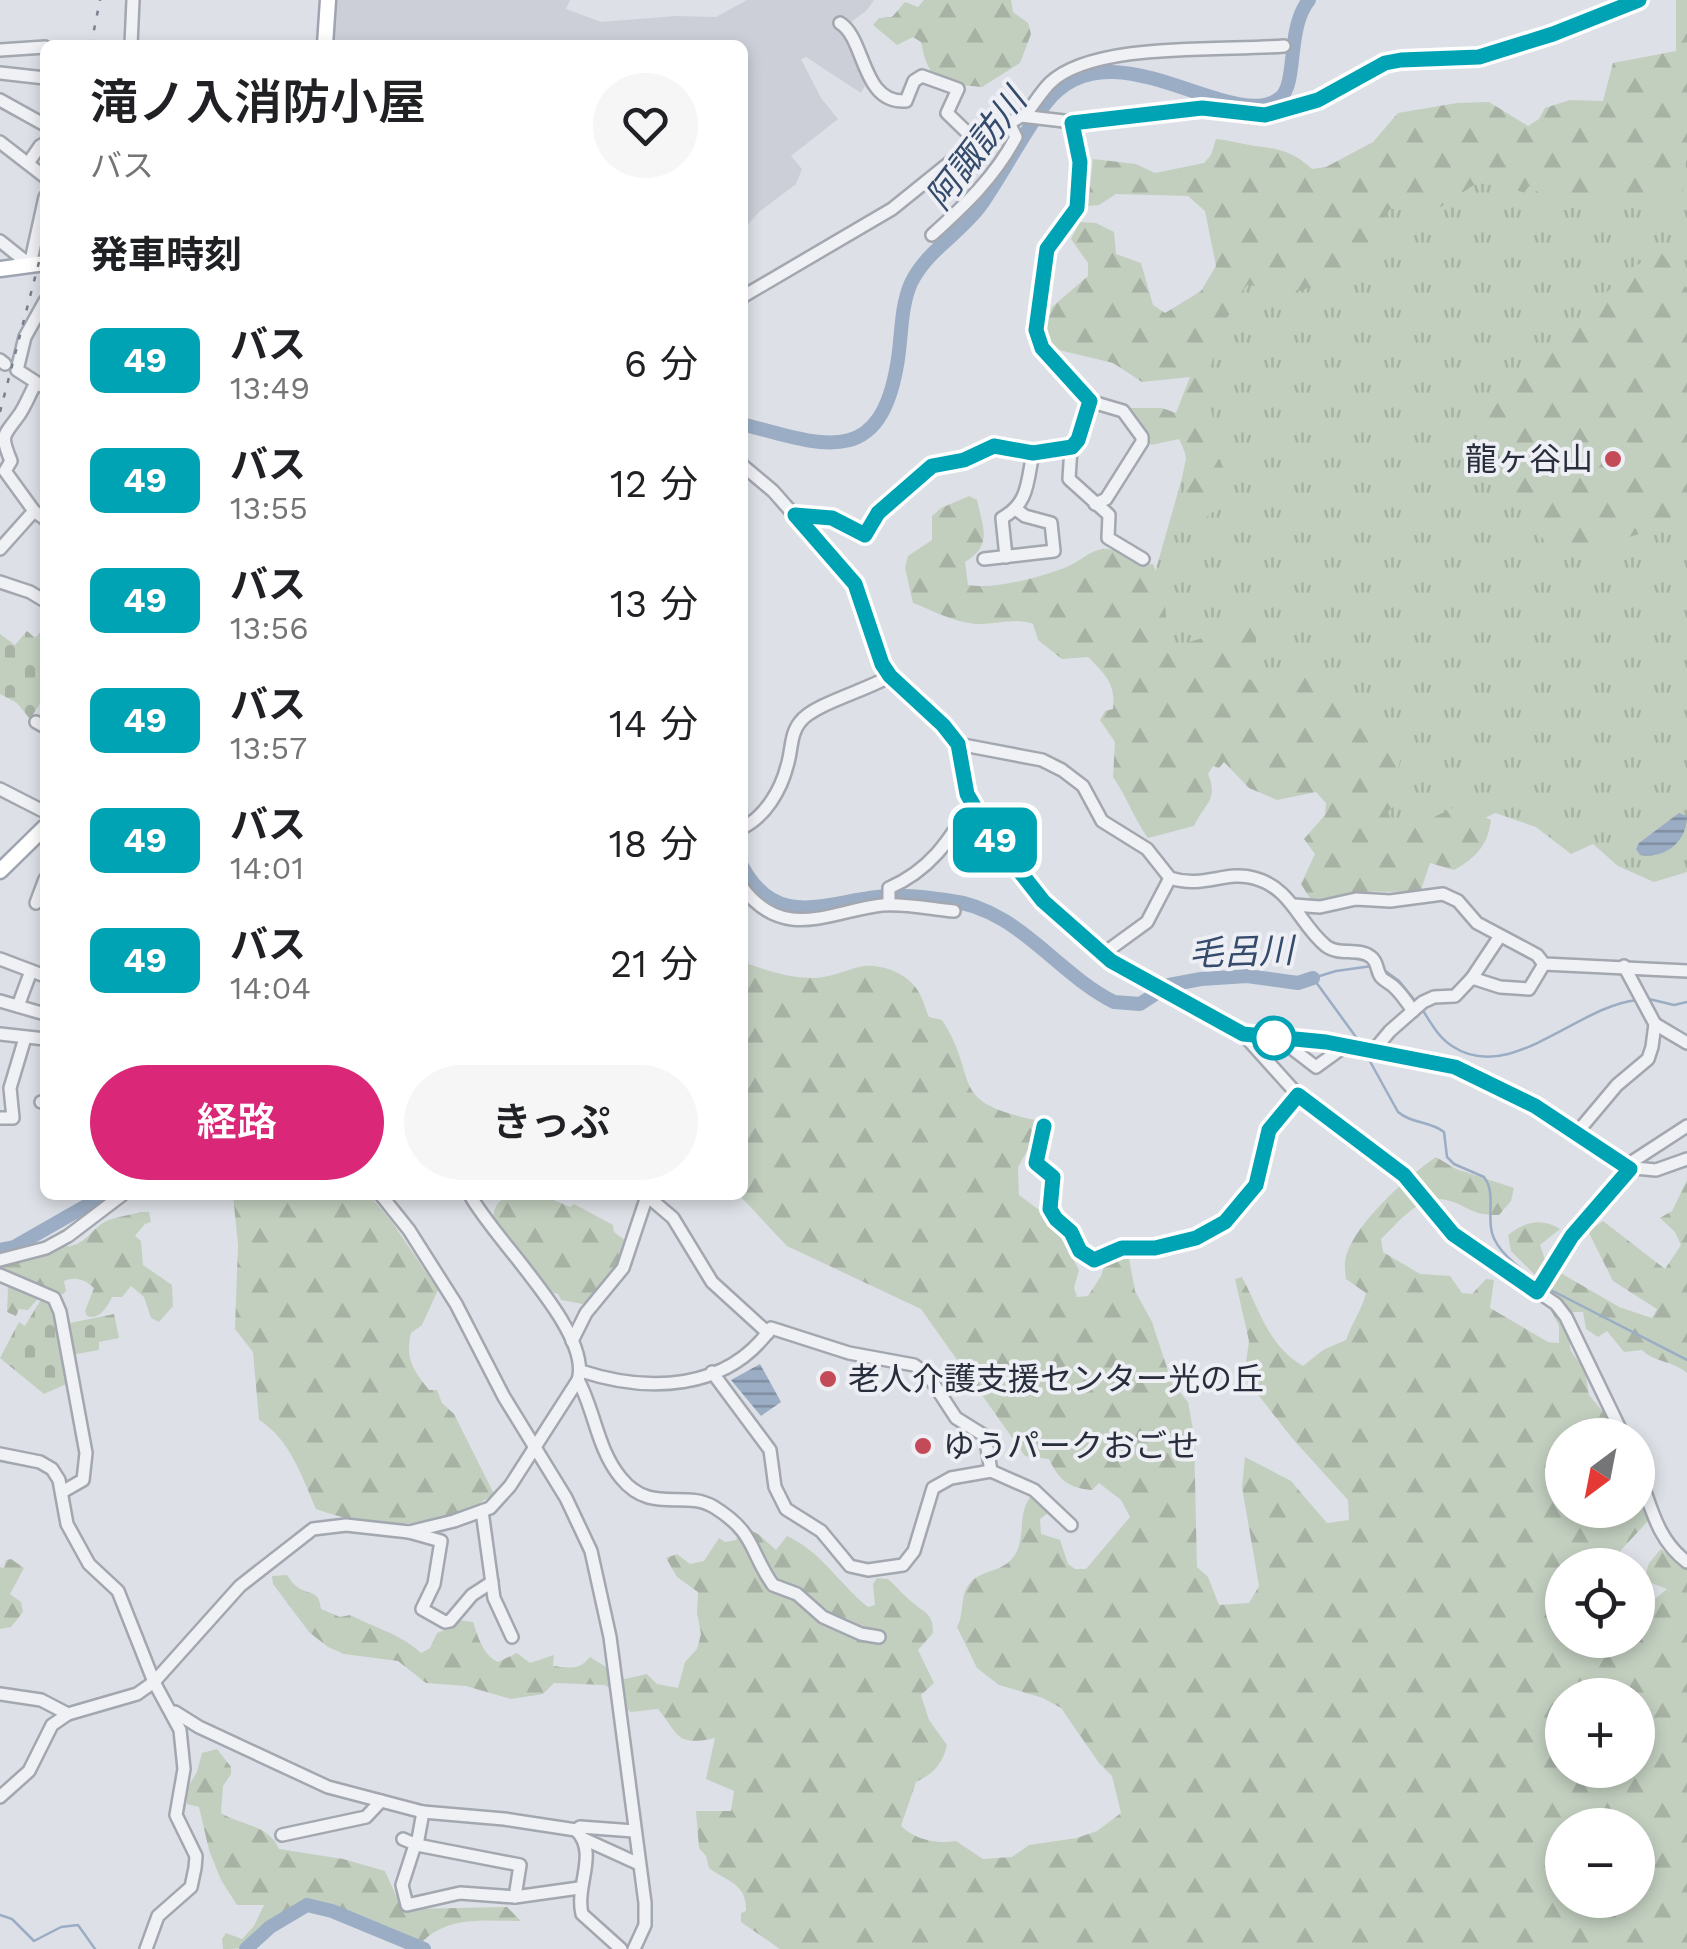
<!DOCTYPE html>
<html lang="ja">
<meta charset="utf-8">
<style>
:root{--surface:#fff;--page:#f6f6f6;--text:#202124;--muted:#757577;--accent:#db2777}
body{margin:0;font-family:"Work Sans","Noto Sans JP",sans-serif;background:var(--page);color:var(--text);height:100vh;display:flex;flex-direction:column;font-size:38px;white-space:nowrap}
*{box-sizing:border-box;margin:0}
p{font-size:32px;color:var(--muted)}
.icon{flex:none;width:55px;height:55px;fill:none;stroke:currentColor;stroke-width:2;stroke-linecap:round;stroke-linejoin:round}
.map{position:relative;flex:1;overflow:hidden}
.drawer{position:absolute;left:40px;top:40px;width:708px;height:1160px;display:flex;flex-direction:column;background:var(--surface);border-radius:15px;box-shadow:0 5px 15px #0003}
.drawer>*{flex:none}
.badge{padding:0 20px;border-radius:15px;font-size:35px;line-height:65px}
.needle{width:65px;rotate:212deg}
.buttons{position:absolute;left:1545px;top:1418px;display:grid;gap:20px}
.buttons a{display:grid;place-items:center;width:110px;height:110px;border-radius:50%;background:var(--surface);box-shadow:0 5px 15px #0003;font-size:50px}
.map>.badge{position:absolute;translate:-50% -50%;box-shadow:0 0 0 5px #fff}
h2{padding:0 50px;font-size:38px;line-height:90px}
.round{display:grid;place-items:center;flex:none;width:105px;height:105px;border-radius:52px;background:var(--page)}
.overview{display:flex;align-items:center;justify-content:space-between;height:170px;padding:0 50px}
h1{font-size:48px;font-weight:600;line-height:75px}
.button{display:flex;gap:20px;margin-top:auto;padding:20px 50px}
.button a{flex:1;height:115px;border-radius:60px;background:var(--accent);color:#fff;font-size:40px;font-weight:600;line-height:115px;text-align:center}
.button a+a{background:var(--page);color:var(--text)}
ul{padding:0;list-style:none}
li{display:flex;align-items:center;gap:30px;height:120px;padding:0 50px}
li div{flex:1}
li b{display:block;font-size:38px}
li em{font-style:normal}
li .badge{min-width:110px;font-weight:700;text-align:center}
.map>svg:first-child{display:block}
.built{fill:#cccfd7}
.grass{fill:url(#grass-tufts)}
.forest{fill:url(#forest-firs);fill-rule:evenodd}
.cemetery{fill:url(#cemetery-stones)}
.water{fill:url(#water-rules)}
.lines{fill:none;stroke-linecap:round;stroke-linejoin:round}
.stream{stroke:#9badc4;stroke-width:2.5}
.river{stroke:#9badc4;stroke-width:14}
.minor-casing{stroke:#a3a7af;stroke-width:16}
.major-casing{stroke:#9ea4b1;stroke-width:19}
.minor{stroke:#f0f1f5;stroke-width:11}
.major{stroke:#fff;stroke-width:14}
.rail{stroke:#787f8e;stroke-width:2.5;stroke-dasharray:5 10;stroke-linecap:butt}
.line-casing{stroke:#fff;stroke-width:22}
.line{stroke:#00a3b4;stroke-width:15}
.poi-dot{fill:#c34a57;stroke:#edeff4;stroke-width:4}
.stop-dot{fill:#fff;stroke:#00a3b4;stroke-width:5}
.labels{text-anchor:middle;stroke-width:8;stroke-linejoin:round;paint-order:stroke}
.poi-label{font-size:32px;fill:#282e3b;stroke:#edeff4;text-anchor:start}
.water-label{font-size:35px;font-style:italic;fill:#354b6c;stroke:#edeff4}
</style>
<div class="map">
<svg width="1687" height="1949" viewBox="0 0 1687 1949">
<defs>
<pattern id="grass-tufts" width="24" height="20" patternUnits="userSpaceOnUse" patternTransform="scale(2.5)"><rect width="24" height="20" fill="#c2cfbf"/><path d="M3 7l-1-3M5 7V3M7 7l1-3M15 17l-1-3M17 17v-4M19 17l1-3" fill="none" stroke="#a7b2a5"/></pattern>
<pattern id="forest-firs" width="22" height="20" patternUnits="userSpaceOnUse" patternTransform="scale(2.5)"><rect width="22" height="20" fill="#c2cfbf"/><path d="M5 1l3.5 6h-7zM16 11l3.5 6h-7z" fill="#a7b2a5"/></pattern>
<pattern id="cemetery-stones" width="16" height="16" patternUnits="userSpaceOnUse" patternTransform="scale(2.5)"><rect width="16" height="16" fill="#c2cfbf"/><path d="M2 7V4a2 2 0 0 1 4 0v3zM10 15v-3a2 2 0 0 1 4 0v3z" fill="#a7b2a5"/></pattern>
<pattern id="water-rules" width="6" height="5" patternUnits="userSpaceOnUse" patternTransform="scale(2.5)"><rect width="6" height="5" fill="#9badc4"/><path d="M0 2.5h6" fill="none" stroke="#7e8da0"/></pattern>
</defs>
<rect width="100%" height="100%" fill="#dde0e6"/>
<polygon class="built" points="333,0 570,0 566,9 601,22 675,16 716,17 747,0 874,0 867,10 846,26 868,80 861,93 806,57 801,59 821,98 838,119 791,156 802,169 796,184 759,212 743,230 742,45 329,45"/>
<polygon class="grass" points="1687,131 1687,872 1654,882 1618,866 1593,844 1571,854 1536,827 1495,813 1465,828 1385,832 1190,678 1159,628 1152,583 1182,478 1217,308 1252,272 1378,206 1469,179"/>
<g class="forest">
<path d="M924,0h87l2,12 15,11 3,11 -11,29 -38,24c-40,-4 -53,-3 -61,-45l-8,-5 -16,8 -24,-20 6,-7 13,-1 13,-15 13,5z"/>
<path d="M1676,0h11v151l-4,40 -44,19 -51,-15 -9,11 -14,4 -36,-24 -5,7 -15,-6 -32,-4 -38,25 -49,1 -24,39 -14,14 -50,29 -55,-6c-24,31 -34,71 -43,109 12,18 8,33 11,53 1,9 6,14 9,22 11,31 -12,47 -37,59l-6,-3c-5,-33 17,-51 -2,-86l-28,6 -20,-37h31l14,5 14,-36 -48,5 -29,-19 -54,-13 -15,-15 8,-28 36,-31v-13l-17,-24 9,-17 16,1 18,9 2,22 25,9 12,42 12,8 36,-22 15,-25 -11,-55 -17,-15 -72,-2 -17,11 -11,1 5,-47 43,5 19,9 49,-10 7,-8 5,-16c12,1 22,4 33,6 28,4 41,4 63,24l14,-2 47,-25 25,-29 59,-10 32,-1 39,24 11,-7 6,-11 25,-8 33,1 10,-38 63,-12z"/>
<polygon points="1661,252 1687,288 1687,520 1564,556 1549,547 1513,498 1481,477 1472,449 1486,414 1526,370 1569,332 1628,270"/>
<path d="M969,496l8,4c6,28 16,45 -12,62l3,23c28,5 72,-8 99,-18 12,-5 22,-16 35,-18 18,-2 33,17 51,15l11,28 4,46 12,7 48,-15h13l13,-12 5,6 -10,55 16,9 57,-15c19,30 49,50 85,49 -1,30 -15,54 -14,84l-5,6 3,8 22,7 46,-22 32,15c-3,25 -15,38 -37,50l-24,-7 -9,27c-20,4 -40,0 -60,2 -17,3 -32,11 -50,8l-10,-16 14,-30 -11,-15 21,-24 1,-12 -10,-11 -39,8 -28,-12 -25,-26 -5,6 -6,-2 -5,8c11,26 -4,30 -14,52l-46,12c-15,-21 -21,-41 -35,-61l2,-35 -15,-22 5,-9 8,-2c3,-25 -8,-35 -25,-52l-26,2 -24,-19 -5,-16c-18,-7 -38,1 -57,0 -24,-2 -41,-13 -63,-21l-8,-35 3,-12 24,-16v-24l9,-8z"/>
<path d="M743,962c23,8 44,16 69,16 18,0 31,-7 47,-11 18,-5 46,5 57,21 6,7 9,20 13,29l13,3c39,60 3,81 93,100l1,16 -18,31 1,28 31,23 29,52 -5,18 3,9 11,-1 13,-20 7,-21 21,3 6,33 17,31 20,61 16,19 6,33 3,132 11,10 11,28 30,-2 10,-17 -17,-99 3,-30 46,24 36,42 22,-3 -1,-20 -56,-62 -48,-61 5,-36 -14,-62 7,-2c18,34 26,68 61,89l20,-16 23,-10c6,-17 16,-31 20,-47l-20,-14c-1,-8 -2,-16 0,-23 11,-35 61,-79 90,-99l20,12 58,19 -3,13 -12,14c-32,0 -28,-9 -53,-15 -26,-7 -48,23 -65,39l2,13 37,22 30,2 12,17 10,1 14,-15 8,1 -4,28 58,34 11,1v-17l-9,-18 2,-3 14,19 5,27 14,20 4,24 21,25 4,15h-14l-4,-6 -12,2 -3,4h-19v75h76v-11l10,22 -27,29 -8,15h-51v75h76v-27l29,-24 -23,-9 5,-17 12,-14 26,20v380h-907l-39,-27v-9l5,-2c1,-28 -19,-29 -37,-43l-3,-12 -7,-8 -3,-37h35l3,-20 -28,-12 9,-41c-40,9 -36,-4 -57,-29l-27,3 -6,-4v-10l-20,-13 -51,-2 -11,11 -32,5 -45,-13 -40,-3 -28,-22 -54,-7 -16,-7 -19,-15 -36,-48 -1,-8 15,-1c3,4 5,8 9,11 12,10 23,2 25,23l19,8 10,-2c25,13 51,19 71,38l9,-5 7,-15 13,-5 7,-8 16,2c5,15 10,33 25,40l19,-9 13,10 24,-8 -1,11c16,2 26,5 37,-9l35,22 22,-5 10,10 21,4 7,-26 12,-13 4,-15 -4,-21 1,-21 -21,-15 -11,-19 11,-4 13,10 14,-3 15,-23 6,4 11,-2 8,-13 14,7 18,16 11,-14c34,15 52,48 81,71l7,-2 -2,-21 4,-6 11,1c8,7 16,17 24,23 13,12 21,10 21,31l-15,17 16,33 -13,12 8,25 18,25c-5,20 -13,28 -31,37l-15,44c15,14 35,18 55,15l27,18 29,-2 17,-12 48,-7 20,-7 24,-18 -9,-37 -13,-13 -38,-55 -18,-10 -44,-13 -22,-17 -20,-41c8,-15 2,-33 14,-45 13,-14 36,-9 46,-31 8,-18 1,-39 14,-55l21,14 -12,9 1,15 19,6 8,24 7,5h11l44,-52 -9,-17 -22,-17 -7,7c-24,-2 -33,-10 -43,-31l-24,-3 -104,-147 -134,-63 -48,-51h3zM1562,1695h76v75h-76zM1562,1825h76v75h-76z"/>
<path d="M1687,1180v193c-13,-12 -34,-11 -45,-23l-18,2 -17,-21 -9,6 -12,-8 -3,-17h-11l-61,-61 -3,-16c16,-13 34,-18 52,-6l-20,16 7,20 72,42 33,11 5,-9 -44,-28 -25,-50 15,-10 62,48 16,-24 -6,-13 -15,-14 12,-7z"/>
<path d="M233,1195h136l23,27 46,68 -16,35 -11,8c-6,26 2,37 18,57h8l5,13 12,11 40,80c-52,37 -120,36 -178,15 -14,-32 -26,-70 -57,-89l-6,-68 -18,-23 3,-84z"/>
<path d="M512,1195l18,4 12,-4 28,12 4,-3 39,21 1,7 16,12 -15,31 -27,30 -27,-5 -3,-6 -8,-2 -57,-72c0,-14 6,-21 19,-25z"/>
<path d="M140,1212h9l2,10 -6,2 -10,12 6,5 2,24 29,20 1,21 -14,16 -8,-4 -7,-21 -13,-11 -9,11h-10c-4,9 -13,24 -25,19l-2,-5 9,-23c-9,-8 -17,-12 -30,-7l2,10 -3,3h-21l-14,16 -9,-1 -3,7 -9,-4 1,-25 -8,-4v-28l23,-7 16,8 19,-11c20,6 30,-10 42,-20 9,-8 29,-9 40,-13z"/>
<polygon points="11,1559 24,1568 10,1594 21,1602 23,1612 11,1627 0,1629 0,1567 4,1568 6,1560"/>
<path d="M217,1749l14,18v7l-8,12 -2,27c21,13 47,11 58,36l64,10 42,12 13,29 12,9 97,-2 14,14c-35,0 -71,-6 -98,20 -27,-10 -99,-45 -123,-35l-1,8c-7,5 -16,7 -23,13 -21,16 -23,22 -53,22l-1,-10 4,-6 16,6 12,-13 10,-21h-27l-16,-25 -12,-30 -10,-43 -12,-3 -2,-12 12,-20 5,-19z"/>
</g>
<g class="cemetery">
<polygon points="42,630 45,632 45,696 30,719 17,703 0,694 0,634 15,645 27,631 35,638"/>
<polygon points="43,1296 53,1302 71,1382 44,1394 0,1358 19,1322 25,1326"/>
<polygon points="114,1314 119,1338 99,1342 99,1350 71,1355 65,1324"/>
</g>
<g class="water">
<path d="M1679,813l8,3c0,26 -22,43 -47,39l-4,-6 3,-6z"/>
<polygon points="760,1364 781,1402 761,1416 731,1380"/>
</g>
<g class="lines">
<g class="stream">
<polyline points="1384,970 1399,981 1417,1003"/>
<polyline points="1649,999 1674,1005 1687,1002"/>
<path d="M1422,1009c9,14 16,28 30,37 58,39 125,-40 185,-46"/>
<polyline points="1361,1044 1313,978 1336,971 1372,966"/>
<path d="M1367,1056l31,56c14,12 32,9 46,20l3,25 7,7 30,13c12,16 3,37 8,56 5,19 29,36 44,48"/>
<polyline points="1547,1288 1687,1360"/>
<polyline points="0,1915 12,1919 34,1941 61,1927 78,1925 95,1949"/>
</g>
<g class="river">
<path d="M742,424c77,20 137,47 155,-59 5,-27 3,-57 14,-82 16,-33 49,-49 70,-78 23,-33 41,-70 65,-102 64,-84 186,33 234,-5 18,-14 6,-70 29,-98"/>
<path d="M742,866c34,63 81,37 135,31 23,-3 47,0 69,3 73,8 107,71 168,102l26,2 29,-19 32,-6 46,-3 51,7 15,-5"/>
<polyline points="0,1250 14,1247 105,1195"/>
<polyline points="246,1949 270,1927 307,1905 332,1911 424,1949"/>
</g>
<defs>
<g id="minor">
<path d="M840,23c26,16 21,81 66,78l8,-20 8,-5 36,13 -11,24 31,30"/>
<polyline points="131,45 133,0"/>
<polyline points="0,50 45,47"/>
<polyline points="0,73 45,78"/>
<polyline points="0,100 45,125"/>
<path d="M1026,114c8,-10 15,-22 24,-31 43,-42 176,-32 234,-37"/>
<polyline points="1072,123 1080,162 1077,208 1047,249 1036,330 1042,348 1089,401 1123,411 1142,437 1142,442 1106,499 1095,504"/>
<polyline points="0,142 45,177"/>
<polyline points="29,162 40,146 45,143"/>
<path d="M932,235c33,-30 63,-58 84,-98l-8,-16"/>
<polyline points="0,241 30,265 45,197"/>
<polyline points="742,297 892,209 954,159 1021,116 1081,123 1203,108 1265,115 1318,100 1385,63 1401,60 1479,57 1553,34 1639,0"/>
<polyline points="45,301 25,337 17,370 45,388"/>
<polyline points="0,360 5,364"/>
<path d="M36,383c-6,10 -10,22 -17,32 -16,22 -19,19 -8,46l-6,10 29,40 11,8"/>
<polyline points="1071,447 1069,479 1109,515 1108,538 1143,559"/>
<polyline points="742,465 773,491 855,584 882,664 898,685 943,725 958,744 971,805 1019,873 1043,901 1111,961 1243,1034 1326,1041 1455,1067 1535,1106 1624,1167 1656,1170 1687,1159"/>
<polyline points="795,515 832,518 865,535 878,513 932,466 964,461 994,446 1033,453 1071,447 1078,440 1089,401"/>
<polyline points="0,549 34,511"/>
<path d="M1006,557l-4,-39c27,-15 25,-36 31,-65"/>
<polyline points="984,559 1054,551 1051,523 1025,516 1017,510"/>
<polyline points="0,582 30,592 45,601"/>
<polyline points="36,722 45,727"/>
<path d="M958,744l84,16 20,10 21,16 19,35 45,28 23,29c34,11 56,-8 84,0 38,10 45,46 72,68 13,10 32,1 45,11 7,5 5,13 10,20 1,2 11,8 12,9 8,7 14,16 20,25"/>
<polyline points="0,789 45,812"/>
<path d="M742,828c23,-11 39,-38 45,-62 5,-15 3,-32 13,-44 13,-18 68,-32 90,-46"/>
<path d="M742,887c42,56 88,24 140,18 23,-2 49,4 72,6"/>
<polyline points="36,903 45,879"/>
<path d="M889,904v-16c41,-18 59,-46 82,-83"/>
<polyline points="1294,905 1320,907 1356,899 1390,901 1443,894 1458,901 1477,923 1537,955 1544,964 1687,971"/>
<polyline points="1103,954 1147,922 1170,878"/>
<polyline points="0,959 45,976"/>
<polyline points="1472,978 1500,936"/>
<polyline points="0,1001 45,1014"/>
<polyline points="18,1006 31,971"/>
<polyline points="1655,1024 1687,1043"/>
<polyline points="0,1034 45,1039"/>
<polyline points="1243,1034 1306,1104 1404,1175 1453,1234 1556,1304 1566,1317 1623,1435"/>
<polyline points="1277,1037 1316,1067 1345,1046"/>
<polyline points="1374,1050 1390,1031 1423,1002 1434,997 1455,996 1472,978 1500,987 1529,989 1544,964"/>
<polyline points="41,1102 45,1101"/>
<polyline points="0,1118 13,1118 10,1088 25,1038"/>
<polyline points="1044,1126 1036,1163 1053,1177 1050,1209 1056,1219 1071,1231 1080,1251 1094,1260 1121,1248 1155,1248 1197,1238 1225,1222 1256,1185 1261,1177 1264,1141 1276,1118 1297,1095"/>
<polyline points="1575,1135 1617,1085 1648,1059 1652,1047 1655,1024 1624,966"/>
<polyline points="1624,1167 1687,1126"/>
<polyline points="381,1195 409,1230 456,1304 504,1397 566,1498 591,1551 610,1637 645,1903 645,1925 634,1949"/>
<polyline points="646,1195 673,1218 712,1282 768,1333"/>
<polyline points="0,1260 46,1248 68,1236 122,1195"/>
<polyline points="0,1275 54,1298 60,1312 86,1453 83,1480 62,1492"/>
<polyline points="1537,1292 1571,1236 1630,1169"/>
<polyline points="572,1341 586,1313 623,1268 647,1196"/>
<path d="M581,1371c67,22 146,20 190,-43l78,25 65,12 14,10 28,43 29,18 6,35 43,19 37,35"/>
<polyline points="712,1372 770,1450 775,1487 786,1509 821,1531 850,1566 868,1570 903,1565 914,1551 933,1488 951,1478 991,1471"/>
<path d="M578,1380c17,31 19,69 43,98 30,37 63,11 93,29 42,26 35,44 59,78l24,9 26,23 38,17 18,3"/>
<polyline points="0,1454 40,1462 52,1469 59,1480 67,1524 89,1564 118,1591 154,1682 180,1730 184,1769 176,1815 196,1856 195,1868 191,1887 158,1916 146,1949"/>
<path d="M1638,1472c13,34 19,68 49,90"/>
<polyline points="482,1511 494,1598 512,1637"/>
<polyline points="409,1532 441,1541 434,1584 422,1609 445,1622 450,1621 472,1595 492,1582"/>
<polyline points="0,1694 41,1700 68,1714"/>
<polyline points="175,1712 199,1727 328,1787 423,1812 504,1819 576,1830 580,1827 634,1831"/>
<path d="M0,1797l29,-26 23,-46 16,-11 69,-20 17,-12 86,-96 73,-57 33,-4 63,7 45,-11 36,-13 20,-22 68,-106c15,-48 -84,-140 -108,-185"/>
<path d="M576,1830c23,23 -1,55 6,84l39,35"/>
<polyline points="282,1835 366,1817 381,1801"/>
<polyline points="403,1839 417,1845 520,1865 515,1897 460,1893 407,1905 402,1885 415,1845"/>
<polyline points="584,1839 639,1864"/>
<polyline points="417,1845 423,1812"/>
<polyline points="515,1897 579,1888"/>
</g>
<g id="major">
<polyline points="325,45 328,0"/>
<polyline points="0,269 45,263"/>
<polyline points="0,871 45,827"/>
</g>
</defs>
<use href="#minor" class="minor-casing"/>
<use href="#major" class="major-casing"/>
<use href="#minor" class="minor"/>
<use href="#major" class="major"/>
<g class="rail">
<polyline points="91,45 100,0"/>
<polyline points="0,412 45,239"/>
</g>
</g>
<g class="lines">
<defs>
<polyline id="line" points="1044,1126 1036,1163 1053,1177 1050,1209 1056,1219 1071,1232 1080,1251 1094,1260 1122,1248 1155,1248 1196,1238 1225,1222 1256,1185 1269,1130 1298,1095 1404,1175 1453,1234 1537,1292 1572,1236 1630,1169 1535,1106 1455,1067 1326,1042 1243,1034 1111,961 1043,901 991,835 967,794 958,744 943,725 890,676 882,664 855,584 795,515 832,518 865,535 878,513 932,466 964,460 994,446 1033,453 1072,447 1078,440 1090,401 1042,348 1036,330 1047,249 1077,208 1080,162 1072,123 1202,108 1265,115 1318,100 1385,63 1401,60 1479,57 1553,34 1639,0"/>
</defs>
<use href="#line" class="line-casing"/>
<use href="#line" class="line"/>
</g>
<g class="poi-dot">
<circle cx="1613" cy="459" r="10"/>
<circle cx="828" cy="1379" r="10"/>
<circle cx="923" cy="1446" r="10"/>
</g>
<circle class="stop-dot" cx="1274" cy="1038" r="20"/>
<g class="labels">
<g class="poi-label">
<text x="1593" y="470" text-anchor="end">龍ヶ谷山</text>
<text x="848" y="1390">老人介護支援センター光の丘</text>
<text x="943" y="1457">ゆうパークおごせ</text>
</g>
<g class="water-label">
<text transform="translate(976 149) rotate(-53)" y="12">阿諏訪川</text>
<text transform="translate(1241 952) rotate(-2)" y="12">毛呂川</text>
</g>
</g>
</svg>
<div class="buttons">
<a><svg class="needle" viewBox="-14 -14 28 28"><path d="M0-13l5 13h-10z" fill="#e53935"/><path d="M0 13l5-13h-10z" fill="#757577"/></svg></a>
<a><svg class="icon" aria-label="locate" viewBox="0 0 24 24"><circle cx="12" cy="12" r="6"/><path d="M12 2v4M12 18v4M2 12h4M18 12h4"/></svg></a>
<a>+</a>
<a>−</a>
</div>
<b class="badge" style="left:995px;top:840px;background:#00a3b4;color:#fff">49</b>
<section class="drawer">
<div class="overview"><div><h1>滝ノ入消防小屋</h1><p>バス</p></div><a class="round"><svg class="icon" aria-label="heart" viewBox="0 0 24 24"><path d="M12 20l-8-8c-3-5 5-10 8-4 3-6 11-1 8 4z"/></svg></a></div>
<h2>発車時刻</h2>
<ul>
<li><span class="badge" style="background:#00a3b4;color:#fff">49</span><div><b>バス</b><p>13:49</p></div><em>6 分</em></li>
<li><span class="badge" style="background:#00a3b4;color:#fff">49</span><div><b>バス</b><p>13:55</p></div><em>12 分</em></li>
<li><span class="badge" style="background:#00a3b4;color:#fff">49</span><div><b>バス</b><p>13:56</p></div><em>13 分</em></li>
<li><span class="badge" style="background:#00a3b4;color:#fff">49</span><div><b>バス</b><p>13:57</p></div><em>14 分</em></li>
<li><span class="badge" style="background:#00a3b4;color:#fff">49</span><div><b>バス</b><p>14:01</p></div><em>18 分</em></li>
<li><span class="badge" style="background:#00a3b4;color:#fff">49</span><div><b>バス</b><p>14:04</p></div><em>21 分</em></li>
</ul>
<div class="button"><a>経路</a><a>きっぷ</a></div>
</section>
</div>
